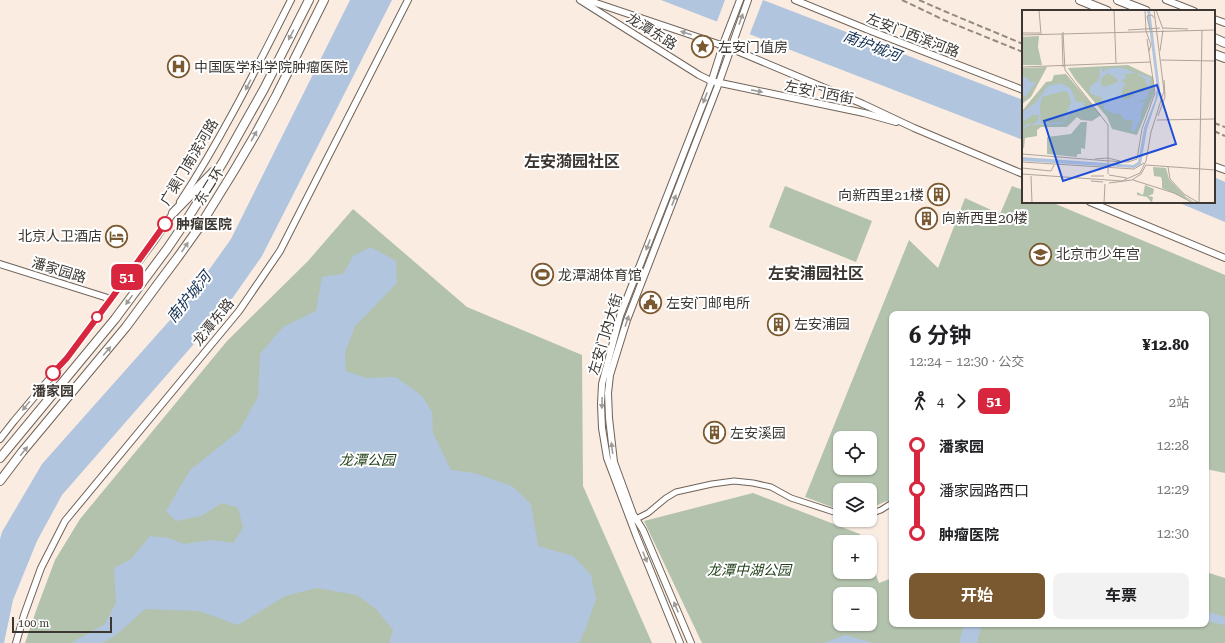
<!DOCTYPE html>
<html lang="zh">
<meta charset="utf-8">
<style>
:root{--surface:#fff;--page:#f2f2f2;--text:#202124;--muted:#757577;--accent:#7a5930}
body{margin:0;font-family:"Roboto Serif","Noto Sans SC",serif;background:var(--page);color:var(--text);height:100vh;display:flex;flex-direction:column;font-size:15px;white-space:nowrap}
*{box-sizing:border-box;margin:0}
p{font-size:13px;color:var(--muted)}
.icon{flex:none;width:22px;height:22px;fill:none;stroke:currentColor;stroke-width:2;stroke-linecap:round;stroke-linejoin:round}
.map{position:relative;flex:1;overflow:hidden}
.side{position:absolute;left:889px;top:311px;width:320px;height:316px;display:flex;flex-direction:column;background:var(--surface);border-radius:8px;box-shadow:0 1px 3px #0004}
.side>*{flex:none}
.badge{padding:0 8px;border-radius:6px;font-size:14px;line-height:26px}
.tools{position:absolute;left:833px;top:431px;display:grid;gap:8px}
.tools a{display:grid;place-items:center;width:44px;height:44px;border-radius:8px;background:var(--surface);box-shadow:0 1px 3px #0004;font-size:20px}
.scale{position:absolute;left:12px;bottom:10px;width:100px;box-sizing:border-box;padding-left:4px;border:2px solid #3c3732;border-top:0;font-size:11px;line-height:14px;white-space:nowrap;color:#3c3732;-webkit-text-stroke:3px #fff;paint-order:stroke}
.map>.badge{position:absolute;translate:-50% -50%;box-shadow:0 0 0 2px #fff}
.legs{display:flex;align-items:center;gap:6px;height:44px;padding:0 20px;font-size:13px}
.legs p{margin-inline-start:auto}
.head{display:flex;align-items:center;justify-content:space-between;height:68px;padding:0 20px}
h1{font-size:22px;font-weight:700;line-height:30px}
.cta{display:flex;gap:8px;margin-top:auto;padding:8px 20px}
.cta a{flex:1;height:46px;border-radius:8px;background:var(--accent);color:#fff;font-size:16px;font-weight:700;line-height:46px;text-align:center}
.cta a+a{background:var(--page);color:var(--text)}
ul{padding:0 20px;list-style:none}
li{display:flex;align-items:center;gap:14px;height:44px;font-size:15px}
li i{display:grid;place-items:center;width:6px;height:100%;margin:0 5px;background:currentColor}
li i::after{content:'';width:10px;height:10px;margin:-5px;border:3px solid;border-radius:50%;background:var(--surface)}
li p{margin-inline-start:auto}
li:first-child i{background:linear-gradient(#0000 50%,currentColor 0)}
li:last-child i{background:linear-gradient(currentColor 50%,#0000 0)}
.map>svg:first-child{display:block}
.green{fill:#b2c2ad;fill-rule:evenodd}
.water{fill:#b2c5de}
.pier{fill:#faece1}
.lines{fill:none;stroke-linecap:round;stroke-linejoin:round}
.minor-casing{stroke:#6f6359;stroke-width:7}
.tertiary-casing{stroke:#6f6359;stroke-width:8}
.trunk-casing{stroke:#6f6359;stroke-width:10}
.minor{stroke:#fff;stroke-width:5}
.tertiary{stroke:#fff;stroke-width:6}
.trunk{stroke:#fff;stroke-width:8}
.rail{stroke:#938a82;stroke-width:2;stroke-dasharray:6 3;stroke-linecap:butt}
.oneway{fill:#9e9b98}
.line-1-casing{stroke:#fff;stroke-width:9}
.line-1{stroke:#d7263d;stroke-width:6}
.stop-1-dot{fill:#fff;stroke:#d7263d;stroke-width:2}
.labels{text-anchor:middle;stroke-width:4;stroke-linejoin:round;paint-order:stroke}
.street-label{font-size:14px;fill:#3c3732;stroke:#fff}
.poi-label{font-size:14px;fill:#3c3732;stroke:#fff;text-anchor:start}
.stop-label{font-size:14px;font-weight:bold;fill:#3c3732;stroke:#fff;text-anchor:start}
.park-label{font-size:14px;font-style:italic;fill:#26431e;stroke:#fff}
.water-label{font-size:15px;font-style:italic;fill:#153153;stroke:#fff}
.quarter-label{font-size:16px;font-weight:bold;fill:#3c3732;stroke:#fff}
.inset-road{fill:none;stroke:#aea49b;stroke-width:1}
.view{fill:#1d4ed8;fill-opacity:0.15;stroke:#1d4ed8;stroke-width:2}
.inset-edge{fill:none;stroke:#3c3732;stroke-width:2}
</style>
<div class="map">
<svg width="1225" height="643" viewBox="0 0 1225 643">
<rect width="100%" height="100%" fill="#faece1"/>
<g class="green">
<polygon points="785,186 872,221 856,262 769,227"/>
<path d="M1012,186l11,4v12h28l174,73v198l-19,-4v-155h-314v186l-8,2 -14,7v-19h-30v20l-35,-13 104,-257 29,28 27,-70 35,16zM840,438h30v30h-30z"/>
<polygon points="353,209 467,307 582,355 583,486 652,643 25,643 37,608 55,560 80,519 227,341 308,261"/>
<path d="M753,493l107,41 3,8h-23v30h30v-12l9,23 13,-5v46h314v-52l19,6v65h-523l-58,-122zM840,594h30v30h-30z"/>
</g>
<g class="water">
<polygon points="350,0 392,0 262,256 227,306 62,495 37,541 13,600 4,643 0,643 0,539 2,532 42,464 186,302 231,239"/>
<polygon points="661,0 763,0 1023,100 1023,140"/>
<polygon points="1214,177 1225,182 1225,222 1177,202 1214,202"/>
<polygon points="371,247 396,261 397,283 355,326 345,353 346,371 366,378 396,377 422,396 432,412 433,433 451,470 474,473 512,486 531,504 538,546 573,556 591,575 596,599 586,628 579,643 389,643 393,630 376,609 357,595 317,588 285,596 238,625 199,611 145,609 116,635 102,643 71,643 105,624 116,603 114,568 131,559 150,536 169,538 184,544 212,540 233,543 243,528 238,508 222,503 201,516 176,521 166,511 190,470 239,431 258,397 260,354 283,327 316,311 322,277 343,274 353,256"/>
<polygon points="1206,611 1225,617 1225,625 1206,621"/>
<polygon points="964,624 982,624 977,643 959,643"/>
<polygon points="845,635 873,643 824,643"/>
</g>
<polygon class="pier" points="725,0 763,0 749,36 716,24"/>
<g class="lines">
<defs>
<g id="minor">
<polyline points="870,514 881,510 892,503"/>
<polyline points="634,520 648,513 666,498 676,492 712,484 734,481 753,483 771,487 791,498 840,514"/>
</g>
<g id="tertiary">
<polyline points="580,0 699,75 711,81 864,113 896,122"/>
<polyline points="587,0 730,48 863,104 914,128 1023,174"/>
<polyline points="795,0 871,31 1023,90"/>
<polyline points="1166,0 1194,11"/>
<polyline points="1214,19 1225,23"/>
<polyline points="1214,166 1225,170"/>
<path d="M180,202c42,-64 76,-133 111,-202"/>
<polyline points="1090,202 1225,258"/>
<polyline points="0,264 111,299"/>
<polyline points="0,439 14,421 67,358 155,240 175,210"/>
<polyline points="16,643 24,615 41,568 65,521 239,311 280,251 408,0"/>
<polyline points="680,643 636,535 607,458 602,428 601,404 602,384 620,316 710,86 725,39 740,0"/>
<polyline points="691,643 643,530 633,514 614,462 609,418 608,393 610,375 627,320 717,88 748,0"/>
</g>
<g id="trunk">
<polyline points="1080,0 1107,11"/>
<polyline points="1118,0 1146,11"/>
<polyline points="1214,38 1225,43"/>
<polyline points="1214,54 1225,58"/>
<polyline points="173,213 214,171"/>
<polyline points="0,458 115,319 167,249 186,221 223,162 242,128 264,89 309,0"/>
<polyline points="0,481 22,452 126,327 160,281 178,257 198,229 235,169 255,135 276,96 324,0"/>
</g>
</defs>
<use href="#minor" class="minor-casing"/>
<use href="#tertiary" class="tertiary-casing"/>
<use href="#trunk" class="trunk-casing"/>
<use href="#minor" class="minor"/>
<use href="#tertiary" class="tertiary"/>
<use href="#trunk" class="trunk"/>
<g class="rail">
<polyline points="902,0 944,20 1023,52"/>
<polyline points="919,0 944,11 1023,44"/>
<polyline points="1214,123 1225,127"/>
<polyline points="1214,131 1225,136"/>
</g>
</g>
<defs><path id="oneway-solid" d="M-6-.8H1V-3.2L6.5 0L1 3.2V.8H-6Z"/></defs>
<g class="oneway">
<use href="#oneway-solid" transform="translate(741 19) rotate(-70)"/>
<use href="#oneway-solid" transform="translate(686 33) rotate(-162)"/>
<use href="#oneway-solid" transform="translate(291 35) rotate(117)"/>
<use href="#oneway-solid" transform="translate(248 85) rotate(118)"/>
<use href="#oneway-solid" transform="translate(757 91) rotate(11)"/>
<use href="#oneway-solid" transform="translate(705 98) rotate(111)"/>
<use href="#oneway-solid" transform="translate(254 136) rotate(-61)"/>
<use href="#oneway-solid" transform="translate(674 200) rotate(-69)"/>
<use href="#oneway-solid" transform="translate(648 245) rotate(111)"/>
<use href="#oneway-solid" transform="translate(185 247) rotate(-56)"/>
<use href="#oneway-solid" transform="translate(129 300) rotate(126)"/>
<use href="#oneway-solid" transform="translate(627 321) rotate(-71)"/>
<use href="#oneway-solid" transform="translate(107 351) rotate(-50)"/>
<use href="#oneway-solid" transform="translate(602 403) rotate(91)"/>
<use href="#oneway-solid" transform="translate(26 406) rotate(129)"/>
<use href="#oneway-solid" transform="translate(612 448) rotate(-97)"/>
<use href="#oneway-solid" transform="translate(24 451) rotate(-51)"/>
<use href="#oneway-solid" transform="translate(645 557) rotate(68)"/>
<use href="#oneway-solid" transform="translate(676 607) rotate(-113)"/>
</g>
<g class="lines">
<defs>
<polyline id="line-1" points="53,373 67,358 111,299 165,224"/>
</defs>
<use href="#line-1" class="line-1-casing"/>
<use href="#line-1" class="line-1"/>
</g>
<defs>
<symbol id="sight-ring" viewBox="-11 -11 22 22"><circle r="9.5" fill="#fff" stroke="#7a5930" stroke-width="1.5"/><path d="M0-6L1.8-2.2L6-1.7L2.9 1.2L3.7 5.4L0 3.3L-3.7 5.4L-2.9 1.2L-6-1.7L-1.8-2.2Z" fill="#7a5930"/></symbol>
<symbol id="hospital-ring" viewBox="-11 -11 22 22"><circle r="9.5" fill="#fff" stroke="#7a5930" stroke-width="1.5"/><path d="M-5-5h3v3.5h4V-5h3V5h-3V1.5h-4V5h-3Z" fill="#7a5930"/></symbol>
<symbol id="building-ring" viewBox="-11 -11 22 22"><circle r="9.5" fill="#fff" stroke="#7a5930" stroke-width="1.5"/><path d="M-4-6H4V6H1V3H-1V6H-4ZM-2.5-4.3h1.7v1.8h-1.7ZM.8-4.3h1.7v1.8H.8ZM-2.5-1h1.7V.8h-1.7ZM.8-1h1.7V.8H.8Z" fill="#7a5930"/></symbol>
<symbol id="hotel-ring" viewBox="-11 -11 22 22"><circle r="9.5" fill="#fff" stroke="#7a5930" stroke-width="1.5"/><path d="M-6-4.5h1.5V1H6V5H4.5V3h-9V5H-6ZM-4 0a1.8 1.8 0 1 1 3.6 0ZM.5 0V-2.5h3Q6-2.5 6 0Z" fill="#7a5930"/></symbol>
<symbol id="university-ring" viewBox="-11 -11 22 22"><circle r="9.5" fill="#fff" stroke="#7a5930" stroke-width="1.5"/><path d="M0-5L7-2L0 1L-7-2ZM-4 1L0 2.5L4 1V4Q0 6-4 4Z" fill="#7a5930"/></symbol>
<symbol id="stadium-ring" viewBox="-11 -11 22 22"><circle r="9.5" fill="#fff" stroke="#7a5930" stroke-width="1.5"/><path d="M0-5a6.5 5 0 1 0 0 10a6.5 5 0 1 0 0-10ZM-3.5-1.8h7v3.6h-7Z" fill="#7a5930"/></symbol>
<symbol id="civic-ring" viewBox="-11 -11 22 22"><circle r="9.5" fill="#fff" stroke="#7a5930" stroke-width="1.5"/><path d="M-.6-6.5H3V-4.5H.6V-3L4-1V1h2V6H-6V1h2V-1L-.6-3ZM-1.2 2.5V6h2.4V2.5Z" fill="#7a5930"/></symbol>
</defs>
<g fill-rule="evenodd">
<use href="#sight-ring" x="690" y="34" width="25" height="25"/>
<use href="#hospital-ring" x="166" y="54" width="25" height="25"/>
<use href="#building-ring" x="926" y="182" width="25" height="25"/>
<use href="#building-ring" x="914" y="206" width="25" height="25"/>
<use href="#hotel-ring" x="104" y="224" width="25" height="25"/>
<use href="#university-ring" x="1028" y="242" width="25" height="25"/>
<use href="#stadium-ring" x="530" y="262" width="25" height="25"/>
<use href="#civic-ring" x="638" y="290" width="25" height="25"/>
<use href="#building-ring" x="766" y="312" width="25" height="25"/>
<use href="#building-ring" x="702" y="420" width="25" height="25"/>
</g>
<g class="stop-1-dot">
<circle cx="165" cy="224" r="7"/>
<circle cx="97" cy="317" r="5"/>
<circle cx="53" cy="373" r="7"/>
</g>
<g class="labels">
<g class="street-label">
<text transform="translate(652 31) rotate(32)" y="5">龙潭东路</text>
<text transform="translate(913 35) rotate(21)" y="5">左安门西滨河路</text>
<text transform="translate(819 92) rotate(11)" y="5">左安门西街</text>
<text transform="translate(189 162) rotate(-59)" y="5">广渠门南滨河路</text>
<text transform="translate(209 186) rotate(-58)" y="5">东二环</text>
<text transform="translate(59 270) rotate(17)" y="5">潘家园路</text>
<text transform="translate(213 322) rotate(-51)" y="5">龙潭东路</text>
<text transform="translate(605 334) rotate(-73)" y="5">左安门内大街</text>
</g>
<g class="poi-label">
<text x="718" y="52">左安门值房</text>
<text x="194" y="72">中国医学科学院肿瘤医院</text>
<text x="924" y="200" text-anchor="end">向新西里21楼</text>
<text x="942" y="223">向新西里20楼</text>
<text x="102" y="241" text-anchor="end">北京人卫酒店</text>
<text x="1056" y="259">北京市少年宫</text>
<text x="558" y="280">龙潭湖体育馆</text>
<text x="666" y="308">左安门邮电所</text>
<text x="794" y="329">左安浦园</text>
<text x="730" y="438">左安溪园</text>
</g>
<g class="stop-label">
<text x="176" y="229">肿瘤医院</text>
<text x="53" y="396" text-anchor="middle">潘家园</text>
</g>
<g class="park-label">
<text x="367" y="465">龙潭公园</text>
<text x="749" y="575">龙潭中湖公园</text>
</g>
<g class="water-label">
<text transform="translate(872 46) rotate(21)" y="5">南护城河</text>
<text transform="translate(189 297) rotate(-51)" y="5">南护城河</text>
</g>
<g class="quarter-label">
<text x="572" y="167">左安漪园社区</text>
<text x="816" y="279">左安浦园社区</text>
</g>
</g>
<g transform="translate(1022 10)">
<rect width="193" height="193" fill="#faece1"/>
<path d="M17,26l-1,11 4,18h-20v-28zM106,55l25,12 1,8v9l-17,41 -25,-6 -5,-12 -32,-38 -7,-11zM25,57l-16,30 -9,7v-36zM44,64l35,41 -9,6 -11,-1 -4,-3 -10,10h-26l-4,3v6l-12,2 -1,10h-2v-37l24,-29 6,-1 2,-6zM59,112h6l-2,27 -4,-1v6h-4v3l-30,-3v-17l24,-3zM131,157l13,1 3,11 17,18 10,6 -34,-15v-8l-1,-3 -7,-1zM123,175l9,4 -1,5 -5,2 5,1 -1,6 -5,-6 -10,-2v-3l6,3z" fill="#b2c2ad"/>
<path d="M11,105h5l1,4 -17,9v-6z" fill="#b0c4ab"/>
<path d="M125,0h3l10,80 -13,39 -6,35 -7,4 -112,-7v-4l111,8 5,-3 6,-34 11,-28 2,-11zM77,58h3v4l7,-4h13l29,10 -3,17 -2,4 -8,3h7l-4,9v8l-7,13 -3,-2 2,-10h-8l-5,-6h-6l-10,-5 -2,-11 -12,-5v-7l8,-5 2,-6zM86,63l9,6 1,3 -13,5 -4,-2v-6zM114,63l9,6 3,8 -4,5 -9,1 -6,6h-6l-2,-3 2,-9 4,-3 -5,-2v-3h5l-3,-5zM0,64l9,8h5l-11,15 -3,-3zM39,73l9,5 7,14h7v5l-5,4 -11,1v5l-6,7 -32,1 -8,5 5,-6h7l5,-5 -1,-4h-5l-11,7 2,-11 11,-8 13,-17zM42,81l4,2 3,9 -8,20 -22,1 -1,-18 2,-8z" fill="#b2c5de" fill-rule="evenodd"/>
<path class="inset-road" d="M17,0l2,24M92,0l2,53M123,0l1,21M134,0l7,19M141,18l25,1M106,20l32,-2M128,20l-3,-14 5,-1 2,3M124,21l5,14 -2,6M41,22l2,38 43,55v49M0,23h18M40,24l1,33M0,25l193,-5M138,41l3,-21M139,50l54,1M0,57l129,-5M136,106l7,-19 -1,-17M135,110l58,-1M0,144l87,7 19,1 9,-3 5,-30 13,-36 -8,-54M73,149l13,-1 12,3M0,152l112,7 10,-6M124,155l69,5M146,157l2,12 14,15 15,9M0,158l29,3 3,-6M0,164l100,7 18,-8 6,-12 5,-29 13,-41 -10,-81M87,165l18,3M9,166l1,27M69,166h13M111,170l41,13 19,10M69,171l12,1M87,173l23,-3 9,-6 5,-9M82,193l1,-19M177,193l3,-173"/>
<path class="view" d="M135,75l19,59 -113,37 -19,-60z"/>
<rect width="193" height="193" class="inset-edge"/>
</g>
</svg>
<div class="tools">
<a><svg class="icon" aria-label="locate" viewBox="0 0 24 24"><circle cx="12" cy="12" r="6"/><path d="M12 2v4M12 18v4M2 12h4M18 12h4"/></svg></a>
<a><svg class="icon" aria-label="layers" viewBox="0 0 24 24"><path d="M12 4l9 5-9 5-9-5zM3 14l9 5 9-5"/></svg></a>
<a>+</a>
<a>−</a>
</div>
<div class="scale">100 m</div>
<b class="badge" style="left:127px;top:277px;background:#d7263d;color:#fff">51</b>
<section class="side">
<div class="head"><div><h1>6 分钟</h1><p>12:24 – 12:30 · 公交</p></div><b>¥12.80</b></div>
<div class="legs"><svg class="icon" aria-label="walk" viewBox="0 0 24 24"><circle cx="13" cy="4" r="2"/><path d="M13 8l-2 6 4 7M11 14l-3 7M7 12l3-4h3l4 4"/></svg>4<svg class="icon" aria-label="forward" viewBox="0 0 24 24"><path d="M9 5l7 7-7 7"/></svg><b class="badge" style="background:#d7263d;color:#fff">51</b><p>2站</p></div>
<ul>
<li><i style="color:#d7263d"></i><b>潘家园</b><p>12:28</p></li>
<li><i style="color:#d7263d"></i><span>潘家园路西口</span><p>12:29</p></li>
<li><i style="color:#d7263d"></i><b>肿瘤医院</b><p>12:30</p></li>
</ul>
<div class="cta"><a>开始</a><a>车票</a></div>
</section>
</div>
